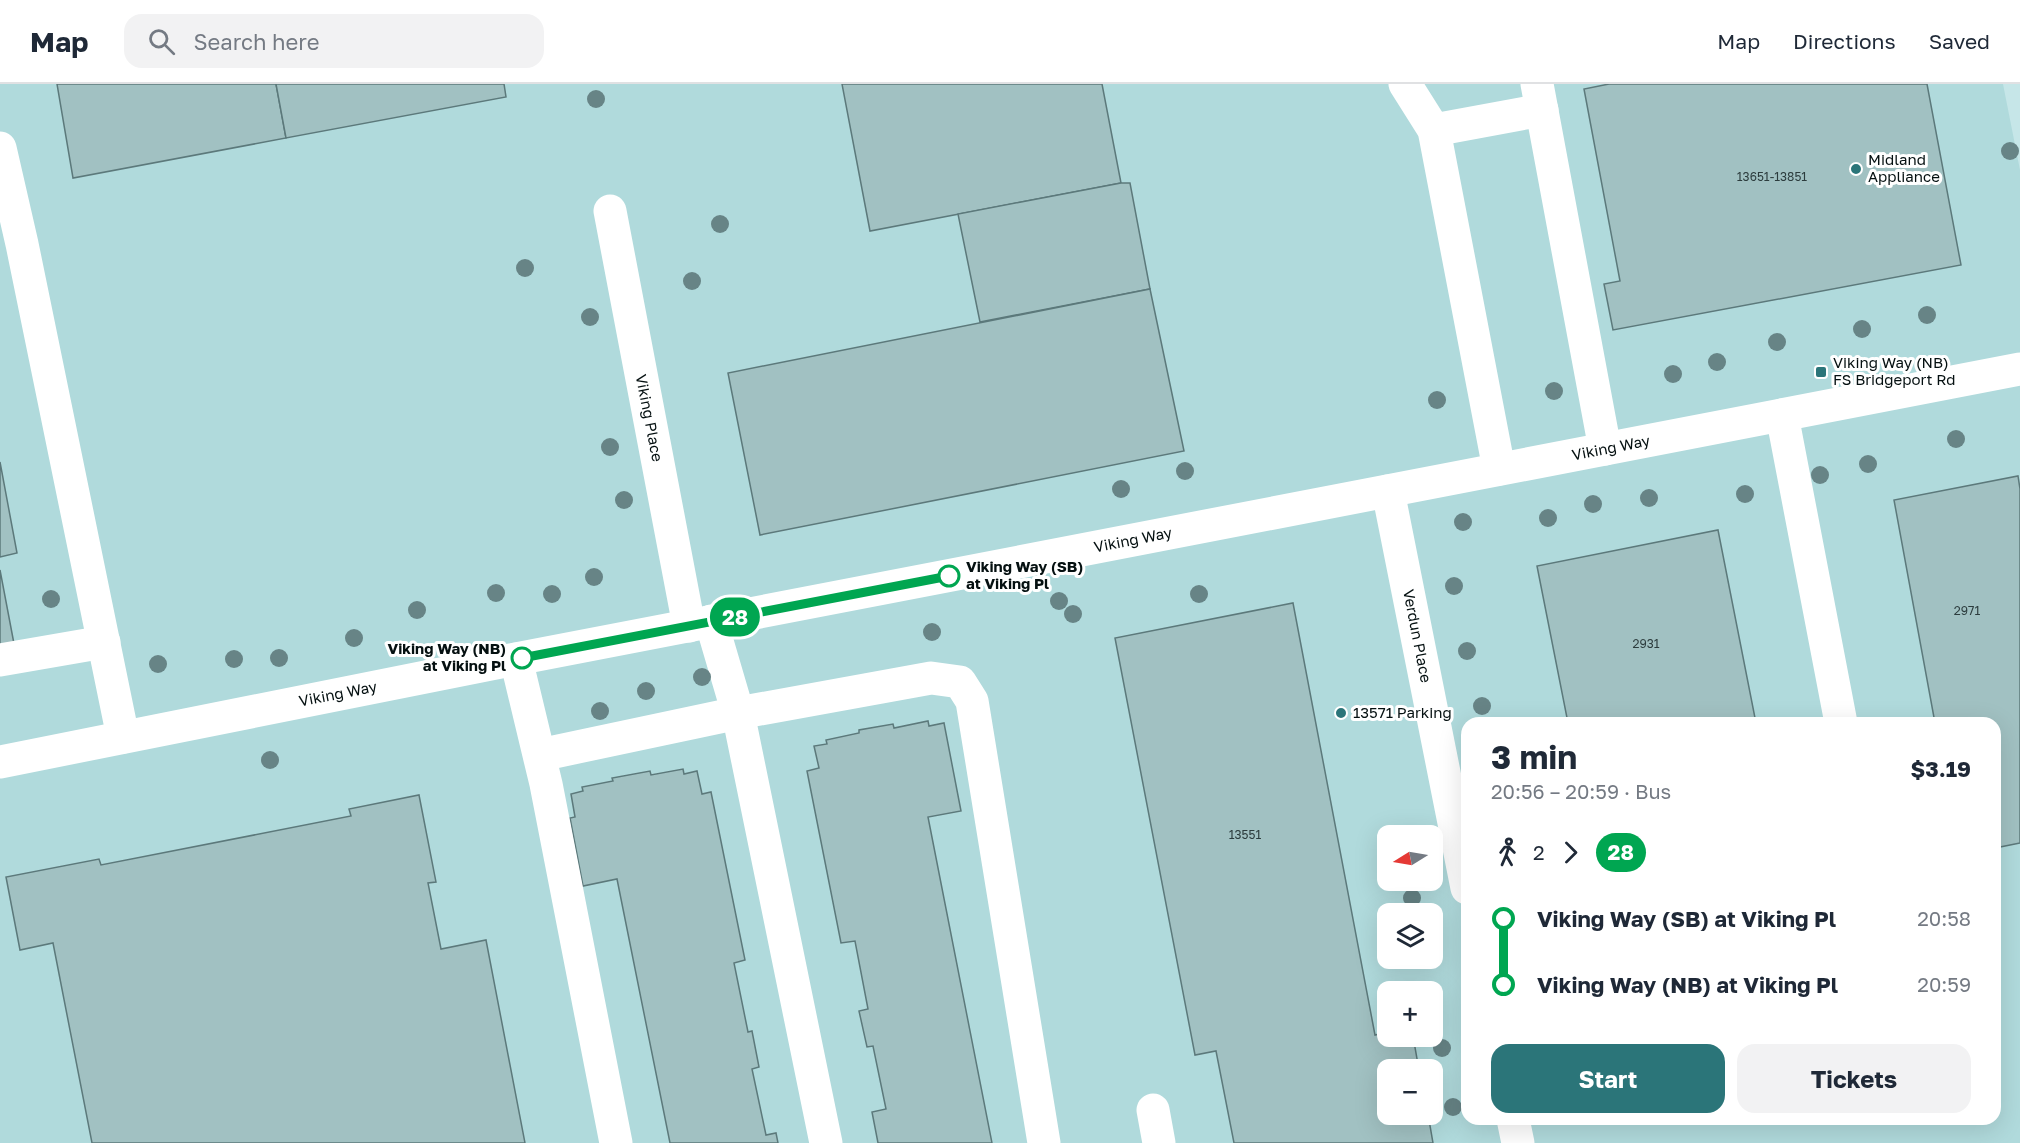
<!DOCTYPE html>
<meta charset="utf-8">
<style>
:root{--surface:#fff;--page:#f2f2f3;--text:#1f2937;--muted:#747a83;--line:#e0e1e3;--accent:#2b7579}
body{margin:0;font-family:"Golos Text",sans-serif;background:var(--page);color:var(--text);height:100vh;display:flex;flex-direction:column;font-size:22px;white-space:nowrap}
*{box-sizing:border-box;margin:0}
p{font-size:20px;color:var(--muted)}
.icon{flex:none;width:33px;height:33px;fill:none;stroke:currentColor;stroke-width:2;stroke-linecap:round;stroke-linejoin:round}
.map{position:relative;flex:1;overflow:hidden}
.side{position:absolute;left:1461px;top:633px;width:540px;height:408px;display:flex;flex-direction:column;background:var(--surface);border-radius:18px;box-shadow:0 6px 24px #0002}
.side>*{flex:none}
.badge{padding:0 12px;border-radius:20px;font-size:21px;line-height:39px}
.needle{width:39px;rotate:259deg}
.fabs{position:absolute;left:1377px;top:741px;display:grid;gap:12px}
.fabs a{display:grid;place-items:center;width:66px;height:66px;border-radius:12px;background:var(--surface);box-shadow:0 6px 24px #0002;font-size:30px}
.map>.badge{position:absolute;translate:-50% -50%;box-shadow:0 0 0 3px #fff}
.legs{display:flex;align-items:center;gap:9px;height:66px;padding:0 30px;font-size:20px}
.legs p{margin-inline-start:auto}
.head{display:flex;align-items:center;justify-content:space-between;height:102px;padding:0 30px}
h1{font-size:33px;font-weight:700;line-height:45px}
.cta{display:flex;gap:12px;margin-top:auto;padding:12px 30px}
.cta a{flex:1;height:69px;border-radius:18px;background:var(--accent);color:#fff;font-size:24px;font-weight:700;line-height:69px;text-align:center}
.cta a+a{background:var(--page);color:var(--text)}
ul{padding:0 30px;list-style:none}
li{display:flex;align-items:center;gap:21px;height:66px;font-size:22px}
li i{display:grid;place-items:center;width:9px;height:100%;margin:0 8px;background:currentColor}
li i::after{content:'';width:15px;height:15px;margin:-8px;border:4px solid;border-radius:50%;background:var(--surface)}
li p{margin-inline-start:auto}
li:first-child i{background:linear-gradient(#0000 50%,currentColor 0)}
li:last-child i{background:linear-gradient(currentColor 50%,#0000 0)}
header{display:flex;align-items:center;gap:36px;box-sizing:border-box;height:84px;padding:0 30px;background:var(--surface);border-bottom:2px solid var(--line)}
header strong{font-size:28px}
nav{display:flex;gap:33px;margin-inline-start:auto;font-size:21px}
.search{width:420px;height:54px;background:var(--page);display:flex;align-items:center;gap:15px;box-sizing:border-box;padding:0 21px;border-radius:18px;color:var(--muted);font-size:22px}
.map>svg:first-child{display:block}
.built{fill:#b0dadc;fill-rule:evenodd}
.building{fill:#a1c1c2;stroke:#5c797b;stroke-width:1.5}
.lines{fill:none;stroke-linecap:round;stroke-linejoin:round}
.minor{stroke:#fff;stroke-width:33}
.tree{fill:#678486}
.line-1-casing{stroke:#fff;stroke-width:14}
.line-1{stroke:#00a651;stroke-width:9}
.poi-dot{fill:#2b7579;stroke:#fff;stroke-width:2}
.stop-1-dot{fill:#fff;stroke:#00a651;stroke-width:3}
.labels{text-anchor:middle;stroke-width:6;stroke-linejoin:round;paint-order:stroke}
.number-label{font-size:12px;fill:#2c3c3d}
.poi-label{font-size:15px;fill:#051011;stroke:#fff;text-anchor:start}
.street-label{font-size:15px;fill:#051011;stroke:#fff}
.stop-label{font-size:15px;font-weight:bold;fill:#051011;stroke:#fff;text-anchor:start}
</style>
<header>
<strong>Map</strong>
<div class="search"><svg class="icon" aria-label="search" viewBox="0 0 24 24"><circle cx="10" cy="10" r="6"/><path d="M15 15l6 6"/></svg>Search here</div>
<nav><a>Map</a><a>Directions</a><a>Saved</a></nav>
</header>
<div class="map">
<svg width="2020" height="1059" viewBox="0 0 2020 1059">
<rect width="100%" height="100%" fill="#c6e6e8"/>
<path class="built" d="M0,0h2003l17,86v973h-2020zM1467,639h528v396h-528zM1388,752h44v44h-44zM1388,830h44v44h-44zM1388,908h44v44h-44zM1388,986h44v44h-44z"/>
<g class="building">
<polygon points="57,0 276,0 286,54 73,94"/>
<polygon points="276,0 504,0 506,13 286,54"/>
<polygon points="842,0 1102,0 1121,99 870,147"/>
<polygon points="1609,0 1927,0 1961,181 1613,246 1604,200 1620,197 1584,5"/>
<polygon points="1121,99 1130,99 1150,205 980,238 958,130"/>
<polygon points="1150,205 1184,367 760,451 728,289"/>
<polygon points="0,378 17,469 0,473"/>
<polygon points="2018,392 2020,405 2020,759 1995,764 1995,639 1935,639 1894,416"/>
<polygon points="1718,446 1756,639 1568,639 1537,482"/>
<polygon points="0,486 15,565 0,568"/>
<polygon points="1293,519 1375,951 1388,948 1388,952 1413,952 1419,986 1388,986 1388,1030 1428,1030 1433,1059 1234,1059 1216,967 1195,971 1115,554"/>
<polygon points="928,637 929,642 944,639 961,727 928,733 992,1059 878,1059 872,1028 886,1025 873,962 867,963 859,927 868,925 855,857 841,859 807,687 819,684 814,662 827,660 826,656 859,649 859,646 893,640 894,644"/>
<polygon points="683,685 684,690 697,687 702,710 711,708 745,876 734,879 748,948 752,947 759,983 752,985 766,1051 776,1049 778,1059 670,1059 617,795 583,802 570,734 575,733 571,710 583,707 582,703 613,697 612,694 650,687 651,691"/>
<polygon points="419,711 436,798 428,799 441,865 486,856 525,1059 92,1059 53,859 20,866 6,793 99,775 101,781 351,732 349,725"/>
</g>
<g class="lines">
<g class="minor">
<polyline points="1405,0 1434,46 1499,385"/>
<polyline points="1537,0 1605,365"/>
<polyline points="1434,46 1542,26"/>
<polyline points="0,64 22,160 123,653"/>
<polyline points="610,127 689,542"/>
<polyline points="1782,331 1841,639"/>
<polyline points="1388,407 1467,804"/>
<polyline points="711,537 738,629 826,1059"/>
<polyline points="516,575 546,700 616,1059"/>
<polyline points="0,576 104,558"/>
<polyline points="540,671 738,629 931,594 960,598 972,617 1044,1059"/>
<polyline points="0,678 516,575 2020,285"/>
<polyline points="1153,1026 1159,1059"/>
<polyline points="1513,1035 1518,1059"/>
</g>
</g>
<g class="tree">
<circle cx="596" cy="15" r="9"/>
<circle cx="2010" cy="67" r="9"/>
<circle cx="720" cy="140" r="9"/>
<circle cx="525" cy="184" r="9"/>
<circle cx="692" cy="197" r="9"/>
<circle cx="1927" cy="231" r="9"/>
<circle cx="590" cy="233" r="9"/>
<circle cx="1862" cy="245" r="9"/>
<circle cx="1777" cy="258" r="9"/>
<circle cx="1717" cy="278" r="9"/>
<circle cx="1673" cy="290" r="9"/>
<circle cx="1554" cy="307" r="9"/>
<circle cx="1437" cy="316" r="9"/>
<circle cx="1956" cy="355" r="9"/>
<circle cx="610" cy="363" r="9"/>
<circle cx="1868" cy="380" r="9"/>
<circle cx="1185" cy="387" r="9"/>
<circle cx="1820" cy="391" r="9"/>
<circle cx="1121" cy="405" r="9"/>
<circle cx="1745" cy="410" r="9"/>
<circle cx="1649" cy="414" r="9"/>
<circle cx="624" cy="416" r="9"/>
<circle cx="1593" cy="420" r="9"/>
<circle cx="1548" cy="434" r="9"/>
<circle cx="1463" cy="438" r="9"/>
<circle cx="594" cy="493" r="9"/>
<circle cx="1454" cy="502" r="9"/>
<circle cx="496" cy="509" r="9"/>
<circle cx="552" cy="510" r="9"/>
<circle cx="1199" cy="510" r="9"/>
<circle cx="51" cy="515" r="9"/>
<circle cx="1059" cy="517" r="9"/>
<circle cx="417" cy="526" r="9"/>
<circle cx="1073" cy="530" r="9"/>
<circle cx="932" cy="548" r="9"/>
<circle cx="354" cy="554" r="9"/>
<circle cx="1467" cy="567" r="9"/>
<circle cx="279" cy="574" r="9"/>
<circle cx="234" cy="575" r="9"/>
<circle cx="158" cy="580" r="9"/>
<circle cx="702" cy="593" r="9"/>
<circle cx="646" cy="607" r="9"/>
<circle cx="1482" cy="622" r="9"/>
<circle cx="600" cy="627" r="9"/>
<circle cx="270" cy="676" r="9"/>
<circle cx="1412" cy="814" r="9"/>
<circle cx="1442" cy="964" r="9"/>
<circle cx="1453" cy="1023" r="9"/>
</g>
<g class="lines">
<defs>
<polyline id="line-1" points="522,574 949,492"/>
</defs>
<use href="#line-1" class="line-1-casing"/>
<use href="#line-1" class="line-1"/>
</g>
<g class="poi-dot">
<circle cx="1856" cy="85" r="6"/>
<rect x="1815" y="282" width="12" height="12" rx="3"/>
<circle cx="1341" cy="629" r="6"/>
</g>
<g class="stop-1-dot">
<circle cx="949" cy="492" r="10"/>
<circle cx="522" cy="574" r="10"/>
</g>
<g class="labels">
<g class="number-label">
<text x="1772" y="97">13651-13851</text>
<text x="1967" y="531">2971</text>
<text x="1646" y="564">2931</text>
<text x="1245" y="755">13551</text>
</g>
<g class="poi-label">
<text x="1868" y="81">Midland<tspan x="1868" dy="17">Appliance</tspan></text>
<text x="1833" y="284">Viking Way (NB)<tspan x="1833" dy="17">FS Bridgeport Rd</tspan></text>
<text x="1353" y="634">13571 Parking</text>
</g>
<g class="street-label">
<text transform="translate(649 334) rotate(79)" y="5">Viking Place</text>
<text transform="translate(1611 364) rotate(-11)" y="5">Viking Way</text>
<text transform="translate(1133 456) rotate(-11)" y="5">Viking Way</text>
<text transform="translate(1417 552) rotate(79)" y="5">Verdun Place</text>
<text transform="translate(338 610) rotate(-11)" y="5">Viking Way</text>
</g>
<g class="stop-label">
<text x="966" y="488">Viking Way (SB)<tspan x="966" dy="17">at Viking Pl</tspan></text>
<text x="506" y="570" text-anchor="end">Viking Way (NB)<tspan x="506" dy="17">at Viking Pl</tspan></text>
</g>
</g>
</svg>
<div class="fabs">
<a><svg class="needle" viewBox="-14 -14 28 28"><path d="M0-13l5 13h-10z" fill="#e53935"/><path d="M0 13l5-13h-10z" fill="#747a83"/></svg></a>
<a><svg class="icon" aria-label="layers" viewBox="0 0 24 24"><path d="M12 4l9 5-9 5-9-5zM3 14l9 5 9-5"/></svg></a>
<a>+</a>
<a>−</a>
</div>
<b class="badge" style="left:735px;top:533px;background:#00a651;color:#fff">28</b>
<section class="side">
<div class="head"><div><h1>3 min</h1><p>20:56 – 20:59 · Bus</p></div><b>$3.19</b></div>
<div class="legs"><svg class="icon" aria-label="walk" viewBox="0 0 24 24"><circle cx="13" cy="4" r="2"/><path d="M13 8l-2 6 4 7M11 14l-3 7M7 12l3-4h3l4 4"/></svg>2<svg class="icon" aria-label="forward" viewBox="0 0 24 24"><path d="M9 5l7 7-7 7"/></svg><b class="badge" style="background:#00a651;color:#fff">28</b></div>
<ul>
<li><i style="color:#00a651"></i><b>Viking Way (SB) at Viking Pl</b><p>20:58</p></li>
<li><i style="color:#00a651"></i><b>Viking Way (NB) at Viking Pl</b><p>20:59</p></li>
</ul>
<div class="cta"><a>Start</a><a>Tickets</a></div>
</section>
</div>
